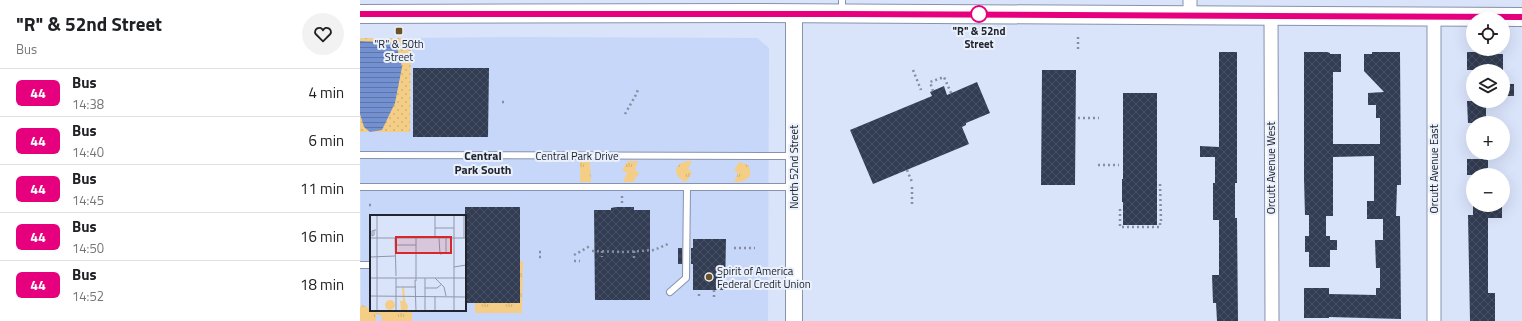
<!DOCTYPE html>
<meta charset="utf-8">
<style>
:root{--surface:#fff;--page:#f2f2f2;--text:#202124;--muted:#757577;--line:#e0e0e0}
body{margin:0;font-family:"Titillium Web",sans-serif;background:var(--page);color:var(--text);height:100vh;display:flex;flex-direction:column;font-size:15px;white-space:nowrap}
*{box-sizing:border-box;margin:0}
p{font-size:13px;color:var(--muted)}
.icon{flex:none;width:22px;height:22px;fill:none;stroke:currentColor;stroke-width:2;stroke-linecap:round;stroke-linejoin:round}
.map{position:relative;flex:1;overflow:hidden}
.panel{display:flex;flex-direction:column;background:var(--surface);width:360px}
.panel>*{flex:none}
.badge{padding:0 8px;border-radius:6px;font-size:14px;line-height:26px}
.buttons{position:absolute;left:1106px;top:12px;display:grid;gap:8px}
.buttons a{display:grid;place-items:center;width:44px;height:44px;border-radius:50%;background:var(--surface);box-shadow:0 4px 16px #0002;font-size:20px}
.map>.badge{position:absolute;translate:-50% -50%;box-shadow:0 0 0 2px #fff}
.round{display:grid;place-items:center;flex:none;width:42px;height:42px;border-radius:21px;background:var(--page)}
.overview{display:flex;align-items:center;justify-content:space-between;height:68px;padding:0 16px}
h1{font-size:19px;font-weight:700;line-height:30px}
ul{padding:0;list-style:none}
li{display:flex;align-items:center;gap:12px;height:48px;padding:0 16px;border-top:1px solid var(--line)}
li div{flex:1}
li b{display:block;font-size:15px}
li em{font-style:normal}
li .badge{min-width:44px;font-weight:700;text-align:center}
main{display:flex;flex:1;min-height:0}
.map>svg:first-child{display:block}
.built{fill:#c7d7f9;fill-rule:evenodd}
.grass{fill:url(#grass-tufts)}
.park{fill:url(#park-dots)}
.water{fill:url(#water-rules)}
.building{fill:url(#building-cross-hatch)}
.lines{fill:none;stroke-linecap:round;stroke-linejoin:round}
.service-casing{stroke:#8793ad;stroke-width:8}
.minor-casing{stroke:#8793ad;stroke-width:15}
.tertiary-casing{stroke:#8793ad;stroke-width:18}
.secondary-casing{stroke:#8793ad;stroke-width:20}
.path{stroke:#868e9f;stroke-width:2.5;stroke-dasharray:2 3;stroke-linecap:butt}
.service{stroke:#fff;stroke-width:6}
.minor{stroke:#fff;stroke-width:13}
.tertiary{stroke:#fff;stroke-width:16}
.secondary{stroke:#fff;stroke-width:18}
.line-casing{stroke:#fff;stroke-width:9}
.line{stroke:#e6007e;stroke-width:6}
.stop-dot{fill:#fff;stroke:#e6007e;stroke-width:2}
.poi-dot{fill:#6b5323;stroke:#ebf1fc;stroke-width:1.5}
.labels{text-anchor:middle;stroke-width:4;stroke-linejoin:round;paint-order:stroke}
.stop-label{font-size:11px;font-weight:bold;fill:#20252f;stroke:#ebf1fc}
.poi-label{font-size:11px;fill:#20252f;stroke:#ebf1fc}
.street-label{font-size:11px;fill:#20252f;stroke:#ebf1fc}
.neighbourhood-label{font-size:12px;font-weight:bold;fill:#20252f;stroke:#ebf1fc}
.inset-road{fill:none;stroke:#8f97a9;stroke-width:1}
.view{fill:#d62828;fill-opacity:0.15;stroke:#d62828;stroke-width:2}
.inset-edge{fill:none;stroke:#20252f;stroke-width:2}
</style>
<main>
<section class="panel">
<div class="overview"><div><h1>&quot;R&quot; &amp; 52nd Street</h1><p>Bus</p></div><a class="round"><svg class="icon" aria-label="heart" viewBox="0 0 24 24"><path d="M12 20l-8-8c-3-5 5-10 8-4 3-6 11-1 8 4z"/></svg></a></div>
<ul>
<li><span class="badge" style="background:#e6007e;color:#fff">44</span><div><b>Bus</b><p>14:38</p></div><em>4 min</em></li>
<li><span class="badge" style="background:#e6007e;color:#fff">44</span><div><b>Bus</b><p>14:40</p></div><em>6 min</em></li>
<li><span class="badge" style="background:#e6007e;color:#fff">44</span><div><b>Bus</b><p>14:45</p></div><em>11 min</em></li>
<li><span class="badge" style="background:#e6007e;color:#fff">44</span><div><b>Bus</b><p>14:50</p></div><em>16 min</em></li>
<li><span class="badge" style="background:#e6007e;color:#fff">44</span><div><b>Bus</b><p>14:52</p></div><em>18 min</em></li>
</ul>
</section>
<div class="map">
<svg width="1162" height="321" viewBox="0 0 1162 321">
<defs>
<pattern id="grass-tufts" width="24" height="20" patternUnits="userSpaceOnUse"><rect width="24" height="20" fill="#f4ce86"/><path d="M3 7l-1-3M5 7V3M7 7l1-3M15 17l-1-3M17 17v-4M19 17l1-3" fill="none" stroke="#d1b174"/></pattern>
<pattern id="park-dots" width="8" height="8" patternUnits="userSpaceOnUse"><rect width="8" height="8" fill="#f4ce86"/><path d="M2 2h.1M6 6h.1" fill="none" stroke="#d1b174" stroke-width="1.8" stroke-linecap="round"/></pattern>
<pattern id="water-rules" width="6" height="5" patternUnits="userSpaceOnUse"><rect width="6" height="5" fill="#7390d0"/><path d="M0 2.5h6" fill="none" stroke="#5e75a9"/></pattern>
<pattern id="building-cross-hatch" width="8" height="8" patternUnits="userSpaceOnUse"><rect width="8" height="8" fill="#323c52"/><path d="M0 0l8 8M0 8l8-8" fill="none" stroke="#475063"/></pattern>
</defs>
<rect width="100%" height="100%" fill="#d9e3fa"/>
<path class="built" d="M162,37l235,1 12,10 -1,273h-407l-1,-189h50l1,-94zM11,216h94v94h-94z"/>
<g class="grass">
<polygon points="220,161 230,161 231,182 220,182"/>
<polygon points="268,161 278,161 275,170 279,173 273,182 263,182 267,173 262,170"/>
<path d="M332,161l-4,8 4,4 -6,9c-9,-3 -15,-14 -4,-19 3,-2 7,-2 10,-2z"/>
<path d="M379,162l9,3c7,13 -3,17 -14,17l4,-9 -4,-2z"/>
<polygon points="160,261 163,261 162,313 115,313 115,303 160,303"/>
<polygon points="3,305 15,312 52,312 52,321 22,321 21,315 16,314 16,321 0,321 0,307"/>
</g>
<polygon class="park" points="0,38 51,38 50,132 0,132"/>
<polygon class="water" points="0,41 36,43 42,67 35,103 22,130 10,132 4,127 0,114"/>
<g class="building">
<polygon points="859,52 877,52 877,183 875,183 875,218 877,218 878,321 857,321 856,303 853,303 852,275 859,275 859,220 853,220 853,183 855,183 855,157 840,157 840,146 859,147"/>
<polygon points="944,52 967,52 970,53 970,54 981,54 981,72 973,72 973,144 1020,144 1020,118 1016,118 1016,105 1008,105 1008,93 1024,92 1004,71 1004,54 1012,54 1012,52 1040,52 1041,185 1037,185 1036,216 1040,216 1041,319 969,317 969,318 944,318 944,288 969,288 969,294 1016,295 1016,288 1020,288 1020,268 1016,268 1015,240 1023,240 1023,219 1007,219 1007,201 1014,201 1014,156 973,157 973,216 966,216 966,236 970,236 970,240 977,240 977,250 970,250 970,267 949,267 949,252 945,252 945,236 949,236 949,215 945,215 944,179"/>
<polygon points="1107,52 1135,52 1135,54 1143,54 1143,70 1107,70"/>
<polygon points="53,68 129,68 128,137 53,137"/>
<polygon points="682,70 716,70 715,185 681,185"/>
<polygon points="617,82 630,113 606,123 606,125 602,127 609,144 513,184 490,130 572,96 570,92 584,86 587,95"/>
<rect x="1143" y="84" width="11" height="12"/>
<polygon points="763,93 797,93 797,225 763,225 763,202 762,202 762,179 763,179"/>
<polygon points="1107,101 1126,101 1126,117 1123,117 1123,123 1108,123"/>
<rect x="1107" y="159" width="21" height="16"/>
<polygon points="1113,205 1142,205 1142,218 1128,218 1128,293 1135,293 1135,321 1110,321 1108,215 1113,215"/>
<rect x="105" y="207" width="55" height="96"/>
<polygon points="256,207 274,207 274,210 290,210 290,300 235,300 234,210 251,210 251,208"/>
<polygon points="333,239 366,239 365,290 333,290 333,264 331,264 331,248 333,248"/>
<rect x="318" y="248" width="4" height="16"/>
</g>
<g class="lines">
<defs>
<g id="service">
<polyline points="482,0 482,12"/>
<polyline points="0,155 433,156"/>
<polyline points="0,187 434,187"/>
<polyline points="0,265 9,265"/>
<polyline points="310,292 326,278 327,188"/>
</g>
<g id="minor">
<polyline points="830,15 830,0"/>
<polyline points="911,16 912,321"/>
<polyline points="1074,16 1074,321"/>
</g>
<polyline id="tertiary" points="434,14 434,321"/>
<polyline id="secondary" points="0,14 393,13 1162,17"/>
</defs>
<use href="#service" class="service-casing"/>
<use href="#minor" class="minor-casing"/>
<use href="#tertiary" class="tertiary-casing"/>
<use href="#secondary" class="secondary-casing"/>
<g class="path">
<polyline points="718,37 718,52"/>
<polyline points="553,70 561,90"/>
<polyline points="573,91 570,82 584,77 591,93"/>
<polyline points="142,102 147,102"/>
<polyline points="265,114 277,93 278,88"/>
<polyline points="718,118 739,118"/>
<polyline points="738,165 759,165"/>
<polyline points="547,170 552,182"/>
<polyline points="552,187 552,205"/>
<polyline points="262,196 262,205"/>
<polyline points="9,205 14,205"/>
<polyline points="760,209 760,227 800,227 800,221 801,221 800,183"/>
<polyline points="374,248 395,248"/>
<polyline points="232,251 265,252 294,250 310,243"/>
<polyline points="242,251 242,257"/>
<polyline points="274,251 274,259"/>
<polyline points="179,252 182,252"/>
<polyline points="214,255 230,246"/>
<polyline points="179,257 182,257"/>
<polyline points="214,261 220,261"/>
<polyline points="354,290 354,297"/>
<polyline points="339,294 339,297"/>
</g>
<use href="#service" class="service"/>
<use href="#minor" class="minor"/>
<use href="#tertiary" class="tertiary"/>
<use href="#secondary" class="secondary"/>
</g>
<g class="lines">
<defs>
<polyline id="line" points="0,14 482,14 1162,17"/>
</defs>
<use href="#line" class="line-casing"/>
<use href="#line" class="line"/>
</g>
<circle class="stop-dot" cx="619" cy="14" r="8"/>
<g class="poi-dot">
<rect x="35" y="27" width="8" height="8" rx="2"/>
<circle cx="349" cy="277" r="4"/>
</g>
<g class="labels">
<g class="stop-label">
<text x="619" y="35">"R" &amp; 52nd<tspan x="619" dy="13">Street</tspan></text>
</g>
<g class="poi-label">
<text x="39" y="48">"R" &amp; 50th<tspan x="39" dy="13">Street</tspan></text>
<text x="357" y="275" text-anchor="start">Spirit of America<tspan x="357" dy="13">Federal Credit Union</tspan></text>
</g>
<g class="street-label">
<text x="217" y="160">Central Park Drive</text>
<text transform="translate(434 167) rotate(-90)" y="4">North 52nd Street</text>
<text transform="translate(911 168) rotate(-90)" y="4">Orcutt Avenue West</text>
<text transform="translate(1074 169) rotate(-90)" y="4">Orcutt Avenue East</text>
</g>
<g class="neighbourhood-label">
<text x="123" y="160">Central<tspan x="123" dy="14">Park South</tspan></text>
</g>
</g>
<g transform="translate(10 215)">
<rect width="96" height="96" fill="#d9e3fa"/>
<path d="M32,72h2l1,14 3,5 -1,5h-11l5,-1 -1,-9h3zM15 90a5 5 0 1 1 10 0a5 5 0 1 1-10 0Z" fill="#f4ce86"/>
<path class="inset-road" d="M84,0v96M65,13h19M4,15v5l-2,1v-5l3,-1h1M0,23h96M25,23l1,38M65,23v-23M69,23l1,16 6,-1v-15M94,23v-23M25,30h21M0,42l25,-1M84,52l12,-2M0,63h96M26,63v33M55,63v33M65,63l9,9 2,9M45,65l1,31M46,66v-43M26,72h20M55,73h12l5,-4M0,81l96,1M65,81v15M7,96v-96"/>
<path class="view" d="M26,22h55v16h-55z"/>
<rect width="96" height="96" class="inset-edge"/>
</g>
</svg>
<div class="buttons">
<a><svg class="icon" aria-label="locate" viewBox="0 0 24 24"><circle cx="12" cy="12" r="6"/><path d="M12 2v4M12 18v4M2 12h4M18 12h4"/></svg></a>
<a><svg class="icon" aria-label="layers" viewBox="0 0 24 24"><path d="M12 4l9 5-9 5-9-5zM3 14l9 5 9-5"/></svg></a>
<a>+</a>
<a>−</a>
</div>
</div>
</main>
